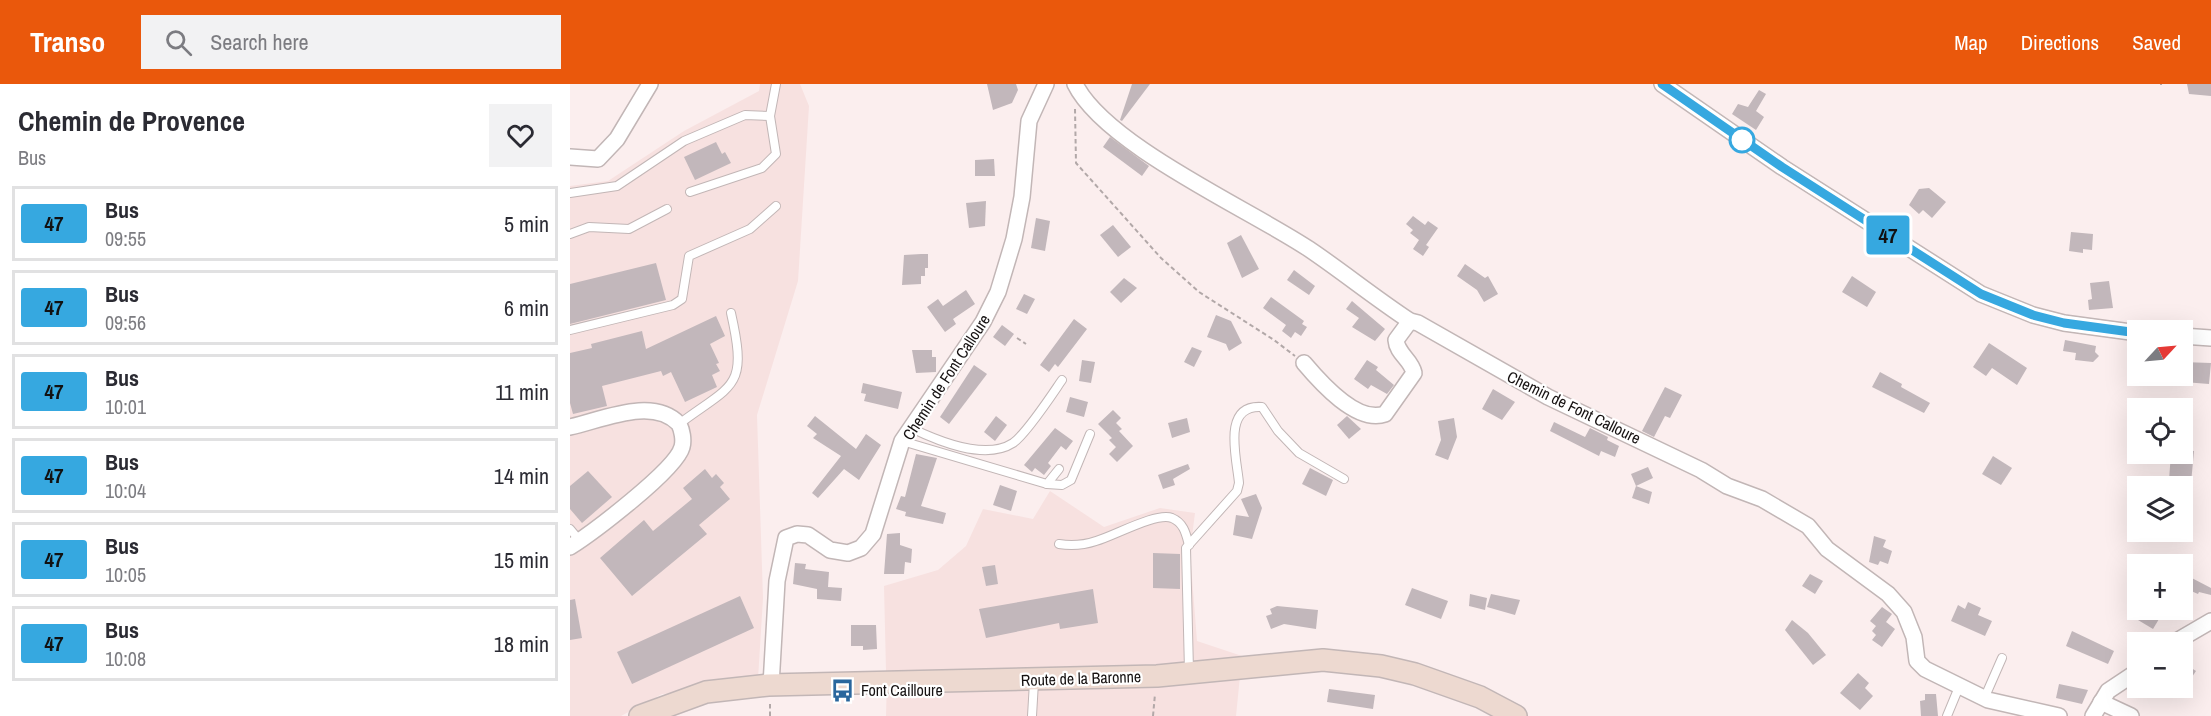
<!DOCTYPE html>
<meta charset="utf-8">
<style>
:root{--surface:#fff;--page:#f2f2f3;--text:#2b2b33;--muted:#7c7c81;--line:#e1e1e2;--accent:#ea580c}
body{margin:0;font-family:"Archivo Narrow",sans-serif;background:var(--page);color:var(--text);height:100vh;display:flex;flex-direction:column;font-size:22px;white-space:nowrap}
*{box-sizing:border-box;margin:0}
p{font-size:20px;color:var(--muted)}
.icon{flex:none;width:33px;height:33px;fill:none;stroke:currentColor;stroke-width:2;stroke-linecap:round;stroke-linejoin:round}
.map{position:relative;flex:1;overflow:hidden}
.drawer{display:flex;flex-direction:column;background:var(--surface);width:570px}
.drawer>*{flex:none}
.badge{padding:0 12px;border-radius:4px;font-size:21px;line-height:39px}
.needle{width:39px;rotate:64deg}
.buttons{position:absolute;left:1557px;top:236px;display:grid;gap:12px}
.buttons a{display:grid;place-items:center;width:66px;height:66px;border-radius:0px;background:var(--surface);box-shadow:0 6px 24px #0002;font-size:30px}
.map>.badge{position:absolute;translate:-50% -50%;box-shadow:0 0 0 3px #fff}
.round{display:grid;place-items:center;flex:none;width:63px;height:63px;border-radius:0px;background:var(--page)}
.headline{display:flex;align-items:center;justify-content:space-between;height:102px;padding:0 18px}
h1{font-size:28px;font-weight:800;line-height:45px}
ul{padding:0;list-style:none}
li{display:flex;align-items:center;gap:18px;height:75px;margin:0 12px 9px;padding:0 6px;border:3px solid var(--line);border-radius:0px}
li div{flex:1}
li b{display:block;font-size:22px}
li em{font-style:normal}
li .badge{min-width:66px;font-weight:700;text-align:center}
header{display:flex;align-items:center;gap:36px;box-sizing:border-box;height:84px;padding:0 30px;background:var(--accent);color:#fff}
header strong{font-size:28px}
nav{display:flex;gap:33px;margin-inline-start:auto;font-size:21px}
.search{width:420px;height:54px;background:var(--page);display:flex;align-items:center;gap:15px;box-sizing:border-box;padding:0 21px;border-radius:0px;color:var(--muted);font-size:22px}
main{display:flex;flex:1;min-height:0}
.map>svg:first-child{display:block}
.built{fill:#f7e1e0}
.building{fill:#c2b7bb}
.lines{fill:none;stroke-linecap:round;stroke-linejoin:round}
.service-casing{stroke:#c2b6b6;stroke-width:10}
.minor-casing{stroke:#c2b6b6;stroke-width:18}
.secondary-casing{stroke:#c2b6b6;stroke-width:24}
.path{stroke:#b2a8a8;stroke-width:2;stroke-dasharray:4.5 3;stroke-linecap:butt}
.service{stroke:#fff;stroke-width:8}
.minor{stroke:#fff;stroke-width:15}
.secondary{stroke:#edd9d0;stroke-width:21}
.line-casing{stroke:#fff;stroke-width:14}
.line{stroke:#36a8e0;stroke-width:9}
.stop-dot{fill:#fff;stroke:#36a8e0;stroke-width:3}
.labels{text-anchor:middle;stroke-width:4.5;stroke-linejoin:round;paint-order:stroke}
.street-label{font-size:16px;fill:#161212;stroke:#fff}
.poi-label{font-size:16px;fill:#161212;stroke:#fff;text-anchor:start}
</style>
<header>
<strong>Transo</strong>
<div class="search"><svg class="icon" aria-label="search" viewBox="0 0 24 24"><circle cx="10" cy="10" r="6"/><path d="M15 15l6 6"/></svg>Search here</div>
<nav><a>Map</a><a>Directions</a><a>Saved</a></nav>
</header>
<main>
<section class="drawer">
<div class="headline"><div><h1>Chemin de Provence</h1><p>Bus</p></div><a class="round"><svg class="icon" aria-label="heart" viewBox="0 0 24 24"><path d="M12 20l-8-8c-3-5 5-10 8-4 3-6 11-1 8 4z"/></svg></a></div>
<ul>
<li><span class="badge" style="background:#36a8e0;color:#111">47</span><div><b>Bus</b><p>09:55</p></div><em>5 min</em></li>
<li><span class="badge" style="background:#36a8e0;color:#111">47</span><div><b>Bus</b><p>09:56</p></div><em>6 min</em></li>
<li><span class="badge" style="background:#36a8e0;color:#111">47</span><div><b>Bus</b><p>10:01</p></div><em>11 min</em></li>
<li><span class="badge" style="background:#36a8e0;color:#111">47</span><div><b>Bus</b><p>10:04</p></div><em>14 min</em></li>
<li><span class="badge" style="background:#36a8e0;color:#111">47</span><div><b>Bus</b><p>10:05</p></div><em>15 min</em></li>
<li><span class="badge" style="background:#36a8e0;color:#111">47</span><div><b>Bus</b><p>10:08</p></div><em>18 min</em></li>
</ul>
</section>
<div class="map">
<svg width="1641" height="632" viewBox="0 0 1641 632">
<rect width="100%" height="100%" fill="#fbeeee"/>
<polygon class="built" points="190,0 230,0 239,22 228,197 187,331 193,514 188,595 316,587 314,502 368,486 396,462 413,425 463,435 480,407 534,443 590,424 625,429 620,468 627,557 672,572 666,632 316,632 317,595 92,610 51,632 0,632 0,102 38,97 114,47 189,7"/>
<g class="building">
<polygon points="417,0 446,0 448,6 442,19 423,26"/>
<polygon points="562,0 580,0 552,37 550,36"/>
<polygon points="1617,0 1641,0 1641,12 1619,10"/>
<polygon points="1189,6 1196,10 1186,27 1194,33 1186,46 1162,30 1168,20 1178,23"/>
<polygon points="540,53 579,82 572,92 533,63"/>
<polygon points="146,58 152,70 155,68 161,79 125,96 114,73"/>
<polygon points="424,75 425,92 405,92 405,76"/>
<polygon points="1359,104 1376,118 1362,134 1353,126 1349,130 1339,121 1349,105"/>
<polygon points="416,117 415,142 399,144 396,119"/>
<polygon points="843,132 855,141 858,137 868,144 856,161 859,163 853,172 843,165 849,156 840,149 843,146 836,140"/>
<polygon points="466,134 480,137 475,167 461,164"/>
<polygon points="543,141 561,163 548,173 530,151"/>
<polygon points="1501,148 1523,150 1522,166 1513,165 1513,169 1499,167"/>
<polygon points="671,151 689,185 672,194 657,159"/>
<polygon points="351,170 358,170 358,184 355,184 355,192 351,192 351,200 332,201 334,171"/>
<polygon points="86,179 96,216 0,240 0,200"/>
<polygon points="895,180 915,194 918,192 928,210 914,218 907,206 887,192"/>
<polygon points="724,186 745,202 739,211 717,196"/>
<polygon points="1282,192 1306,208 1297,223 1272,208"/>
<polygon points="554,194 567,204 551,219 540,208"/>
<polygon points="1539,197 1543,224 1519,226 1518,216 1522,215 1520,199"/>
<polygon points="396,206 405,220 383,235 386,240 375,248 357,223 368,215 373,222"/>
<polygon points="454,210 465,215 457,230 446,225"/>
<polygon points="701,213 734,237 732,240 737,243 731,252 725,248 721,254 712,247 716,241 693,224"/>
<polygon points="782,217 815,245 805,257 782,243 789,234 776,225"/>
<polygon points="646,231 661,237 672,259 659,267 656,260 637,253"/>
<polygon points="146,232 155,252 140,260 149,279 146,280 150,287 142,291 147,303 115,318 101,288 93,292 91,287 32,302 37,322 3,330 0,319 0,269 22,264 21,260 72,247 76,265"/>
<polygon points="504,235 517,245 488,283 485,280 479,288 470,281"/>
<polygon points="432,241 444,250 435,262 423,253"/>
<polygon points="1495,256 1526,262 1525,268 1529,272 1523,278 1505,276 1506,269 1493,267"/>
<polygon points="1419,259 1457,284 1447,301 1422,284 1416,292 1403,283"/>
<polygon points="622,263 632,267 624,283 614,278"/>
<polygon points="342,266 362,266 362,273 366,273 366,288 346,289"/>
<polygon points="512,276 525,278 521,299 509,297"/>
<polygon points="797,276 808,283 806,286 824,301 817,310 801,301 798,305 784,295"/>
<polygon points="1612,278 1641,279 1639,300 1614,298 1617,295 1612,294"/>
<polygon points="404,281 417,290 379,340 370,333"/>
<polygon points="1310,288 1332,300 1331,303 1360,319 1354,329 1302,303"/>
<polygon points="293,299 332,308 328,325 294,317 296,310 291,309"/>
<polygon points="1095,303 1112,311 1100,334 1095,332 1084,353 1072,347"/>
<polygon points="923,305 945,318 932,336 912,325"/>
<polygon points="500,313 518,318 514,333 496,328"/>
<polygon points="543,326 551,334 546,339 552,345 549,347 563,362 547,378 539,370 546,363 539,356 542,354 528,340"/>
<polygon points="245,332 286,365 296,350 311,361 289,396 274,385 248,414 242,409 271,372 243,354 247,350 237,342"/>
<polygon points="426,332 437,341 425,357 414,348"/>
<polygon points="777,332 791,345 779,355 767,341"/>
<polygon points="617,334 620,348 602,354 598,339"/>
<polygon points="884,334 887,353 878,376 865,371 871,356 868,337"/>
<polygon points="984,338 1015,353 1020,344 1038,353 1037,356 1049,362 1045,373 1031,367 1029,372 980,347"/>
<polygon points="485,344 503,357 496,366 491,362 478,379 481,382 474,391 465,384 462,388 454,381"/>
<polygon points="1612,366 1624,367 1621,399 1599,396 1601,369 1612,369"/>
<polygon points="346,370 367,374 351,422 376,429 373,440 335,432 336,428 326,425 331,412 335,413"/>
<polygon points="1423,372 1442,384 1431,401 1412,390"/>
<polygon points="618,380 620,385 603,395 605,401 593,405 588,391"/>
<polygon points="1078,383 1083,394 1066,402 1061,390"/>
<polygon points="740,384 763,396 756,412 732,400"/>
<polygon points="135,385 142,394 146,390 154,399 150,403 160,415 129,441 137,450 62,512 30,474 74,436 83,447 122,415 113,404"/>
<polygon points="18,387 42,413 12,439 0,425 0,402"/>
<polygon points="430,401 447,407 441,427 423,421"/>
<polygon points="1066,402 1082,408 1079,420 1062,414"/>
<polygon points="686,410 692,424 682,455 663,451 666,431 679,433 671,415"/>
<polygon points="330,449 330,461 342,465 341,479 335,478 334,490 314,490 317,450"/>
<polygon points="1304,452 1316,456 1313,463 1322,467 1318,480 1310,477 1308,481 1299,478"/>
<polygon points="583,469 610,470 610,505 583,504"/>
<polygon points="225,479 236,480 235,485 259,488 258,503 272,504 271,517 247,515 247,505 223,500"/>
<polygon points="425,481 428,500 416,502 412,483"/>
<polygon points="1240,490 1253,497 1245,510 1232,502"/>
<polygon points="1616,491 1641,504 1641,511 1629,508 1628,510 1612,503"/>
<polygon points="842,504 878,517 871,535 835,521"/>
<polygon points="523,505 528,539 490,545 489,539 416,554 409,525"/>
<polygon points="900,510 917,514 915,526 899,522"/>
<polygon points="921,510 950,516 945,531 917,523"/>
<polygon points="170,512 184,544 62,600 47,568"/>
<polygon points="5,515 12,554 0,556 0,516"/>
<polygon points="1398,518 1411,524 1408,531 1422,537 1415,552 1381,537 1388,521 1395,525"/>
<polygon points="707,522 748,526 746,545 714,540 701,545 696,532 702,530 700,525"/>
<polygon points="1312,523 1322,530 1316,538 1325,545 1312,563 1302,556 1306,551 1302,547 1306,542 1300,537"/>
<polygon points="1574,525 1595,525 1583,545 1568,536"/>
<polygon points="1222,536 1238,549 1256,571 1243,581 1215,546"/>
<polygon points="281,541 306,541 307,565 293,566 293,562 281,562"/>
<polygon points="1502,547 1544,567 1538,580 1496,562"/>
<polygon points="1612,578 1626,587 1612,608"/>
<polygon points="1288,589 1299,599 1295,604 1303,612 1290,626 1270,609"/>
<polygon points="1489,600 1518,606 1512,620 1486,614"/>
<polygon points="759,605 805,611 803,625 757,618"/>
<polygon points="1355,610 1366,610 1368,632 1351,632 1350,617 1355,616"/>
</g>
<g class="lines">
<defs>
<g id="service">
<polyline points="120,108 192,84 206,70 200,32 206,0"/>
<polyline points="0,109 47,102 114,57 175,31 200,32"/>
<polyline points="0,150 19,143 59,145 97,125"/>
<polyline points="0,246 103,221 112,215 119,172 180,145 206,122"/>
<path d="M109,340c55,-41 69,-35 52,-111"/>
<path d="M341,344c27,13 74,33 102,15 14,-10 38,-47 49,-63"/>
<polyline points="332,357 477,400 489,385"/>
<polyline points="477,400 492,401 501,396 520,350"/>
<polyline points="0,445 10,457"/>
<path d="M489,460c12,2 25,1 37,-3 18,-5 60,-29 76,-23 12,5 14,16 17,27"/>
<path d="M619,587l-3,-123 51,-57 2,-8c-2,-24 -18,-79 23,-76l16,24 21,22 45,26"/>
<polyline points="1414,615 1432,574"/>
<polyline points="462,632 464,598"/>
<polyline points="1377,632 1389,603"/>
</g>
<g id="minor">
<path d="M505,0c30,61 174,125 234,165 34,23 66,49 101,72l8,2 130,74 153,73 26,16 35,13 46,27 19,23 61,45 16,18 10,25 3,24 8,8 63,31 71,16"/>
<polyline points="1092,0 1212,83 1411,210 1463,231 1494,239 1568,249"/>
<polyline points="0,73 28,75 47,55 80,0"/>
<polyline points="1612,252 1641,254"/>
<path d="M734,279c16,19 53,61 81,51l29,-41c-3,-14 -17,-19 -18,-33l14,-19"/>
<path d="M0,343c32,-7 83,-31 109,-3 3,6 5,16 3,23 -6,23 -90,86 -112,100"/>
<polyline points="1605,558 1641,537"/>
<polyline points="201,601 207,497 216,454 227,450 238,451 260,466 278,469 291,464 303,450 332,357 413,238 428,208 444,155 452,113 459,37 476,0"/>
<polyline points="1531,618 1561,632"/>
<polyline points="1523,632 1538,607 1568,587"/>
</g>
<polyline id="secondary" points="70,632 136,608 198,601 587,592 753,576 811,582 845,590 910,613 946,632"/>
</defs>
<use href="#service" class="service-casing"/>
<use href="#minor" class="minor-casing"/>
<use href="#secondary" class="secondary-casing"/>
<g class="path">
<polyline points="1591,0 1591,1"/>
<polyline points="505,25 506,79 591,174 629,208 704,256 725,272"/>
<polyline points="447,254 456,260"/>
<polyline points="200,632 200,619"/>
<polyline points="583,632 585,610"/>
</g>
<use href="#service" class="service"/>
<use href="#minor" class="minor"/>
<use href="#secondary" class="secondary"/>
</g>
<g class="lines">
<defs>
<polyline id="line" points="1092,0 1212,83 1411,210 1463,231 1494,239 1568,249"/>
</defs>
<use href="#line" class="line-casing"/>
<use href="#line" class="line"/>
</g>
<defs>
<symbol id="bus-bare" viewBox="-9 -9 18 18"><path d="M-5-6H5V4H4V6H2V4H-2V6H-4V4H-5ZM-3.5-4V0h7V-4ZM-3.5 1.2v1.5H-2V1.2ZM2 1.2v1.5H3.5V1.2Z" fill="#29669d" stroke="#fff" stroke-width="2.5" paint-order="stroke"/></symbol>
</defs>
<g fill-rule="evenodd">
<use href="#bus-bare" x="256" y="590" width="33" height="33"/>
</g>
<circle class="stop-dot" cx="1172" cy="56" r="12"/>
<g class="labels">
<g class="street-label">
<text transform="translate(376 293) rotate(-57)" y="6">Chemin de Font Calloure</text>
<text transform="translate(1004 323) rotate(26)" y="6">Chemin de Font Calloure</text>
<text transform="translate(511 594) rotate(-2)" y="6">Route de la Baronne</text>
</g>
<g class="poi-label">
<text x="291" y="612">Font Cailloure</text>
</g>
</g>
</svg>
<div class="buttons">
<a><svg class="needle" viewBox="-14 -14 28 28"><path d="M0-13l5 13h-10z" fill="#e53935"/><path d="M0 13l5-13h-10z" fill="#7c7c81"/></svg></a>
<a><svg class="icon" aria-label="locate" viewBox="0 0 24 24"><circle cx="12" cy="12" r="6"/><path d="M12 2v4M12 18v4M2 12h4M18 12h4"/></svg></a>
<a><svg class="icon" aria-label="layers" viewBox="0 0 24 24"><path d="M12 4l9 5-9 5-9-5zM3 14l9 5 9-5"/></svg></a>
<a>+</a>
<a>−</a>
</div>
<b class="badge" style="left:1318px;top:151px;background:#36a8e0;color:#111">47</b>
</div>
</main>
